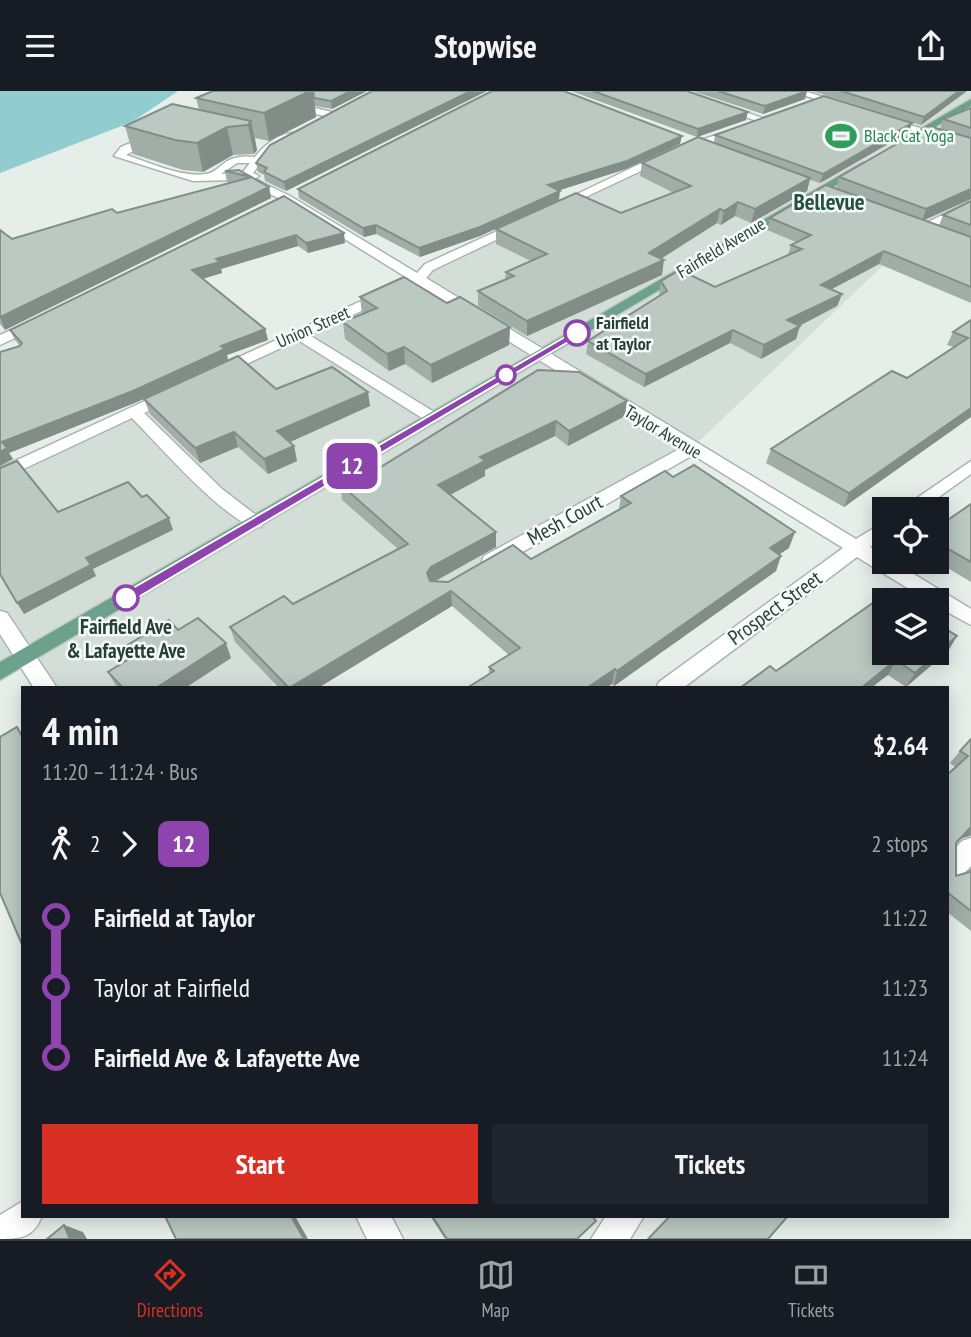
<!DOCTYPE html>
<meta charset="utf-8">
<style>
:root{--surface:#171b24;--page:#20242c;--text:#f1f3f6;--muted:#9ea1a6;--line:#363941;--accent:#d93025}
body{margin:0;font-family:"PT Sans Narrow",sans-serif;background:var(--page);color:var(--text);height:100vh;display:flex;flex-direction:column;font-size:26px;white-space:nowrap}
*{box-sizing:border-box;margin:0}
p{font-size:23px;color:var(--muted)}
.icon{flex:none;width:38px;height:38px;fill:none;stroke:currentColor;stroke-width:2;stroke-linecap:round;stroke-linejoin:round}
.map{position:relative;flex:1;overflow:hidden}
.panel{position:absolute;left:21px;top:595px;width:928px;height:532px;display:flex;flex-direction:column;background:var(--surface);border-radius:0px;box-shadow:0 4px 18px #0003}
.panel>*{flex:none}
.badge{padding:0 14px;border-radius:10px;font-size:24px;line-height:46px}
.buttons{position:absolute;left:872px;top:406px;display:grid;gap:14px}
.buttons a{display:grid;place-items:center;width:77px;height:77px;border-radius:0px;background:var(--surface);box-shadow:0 4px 18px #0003;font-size:35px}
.map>.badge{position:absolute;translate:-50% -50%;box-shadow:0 0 0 4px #fff}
.legs{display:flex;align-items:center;gap:10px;height:77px;padding:0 21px;font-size:23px}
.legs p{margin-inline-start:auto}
.overview{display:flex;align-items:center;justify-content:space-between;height:119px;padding:0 21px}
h1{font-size:38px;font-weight:800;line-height:52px}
.cta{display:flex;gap:14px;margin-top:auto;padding:14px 21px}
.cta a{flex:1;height:80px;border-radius:0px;background:var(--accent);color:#fff;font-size:28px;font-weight:800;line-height:80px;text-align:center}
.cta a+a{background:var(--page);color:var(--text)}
ul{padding:0 21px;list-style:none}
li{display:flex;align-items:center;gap:24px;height:70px;font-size:26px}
li i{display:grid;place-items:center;width:10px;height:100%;margin:0 9px;background:currentColor}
li i::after{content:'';width:18px;height:18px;margin:-9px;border:5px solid;border-radius:50%;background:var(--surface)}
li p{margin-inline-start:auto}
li:first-child i{background:linear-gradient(#0000 50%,currentColor 0)}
li:last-child i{background:linear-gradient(currentColor 50%,#0000 0)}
header{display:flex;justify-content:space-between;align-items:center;height:91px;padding:0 21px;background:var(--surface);font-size:32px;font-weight:800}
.tab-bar{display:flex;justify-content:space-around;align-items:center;height:98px;border-top:2px solid var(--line);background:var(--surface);font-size:19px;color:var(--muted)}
.tab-bar a{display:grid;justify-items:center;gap:4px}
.tab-bar .on{color:var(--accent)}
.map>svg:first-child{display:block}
.built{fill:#d4ded8}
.water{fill:#91cdd0}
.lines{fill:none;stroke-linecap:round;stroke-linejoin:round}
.minor-casing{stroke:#a8b6b0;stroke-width:3}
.major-casing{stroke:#c2cac7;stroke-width:3}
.minor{fill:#fff;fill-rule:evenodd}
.major{fill:#6ca18e;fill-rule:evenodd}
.wall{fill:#a1ada7}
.shaded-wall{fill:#838d88}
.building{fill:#bbc9c2;stroke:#838d88;stroke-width:2}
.line-1{fill:#8e44ad;stroke:#fff;stroke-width:2}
.stop-1-dot{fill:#fff;stroke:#8e44ad;stroke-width:3.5}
.labels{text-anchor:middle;stroke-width:5;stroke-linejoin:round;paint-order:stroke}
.far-leisure-label{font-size:18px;fill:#27864d;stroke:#f6faf8;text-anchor:start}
.far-street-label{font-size:18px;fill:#254036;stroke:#f6faf8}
.far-stop-label{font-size:18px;font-weight:bold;fill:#254036;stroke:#f6faf8;text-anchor:start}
.street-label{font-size:21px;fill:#254036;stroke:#f6faf8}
.stop-label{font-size:21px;font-weight:bold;fill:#254036;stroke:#f6faf8}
.far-district-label{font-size:23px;font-weight:bold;fill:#215140;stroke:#f6faf8}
</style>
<header><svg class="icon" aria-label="menu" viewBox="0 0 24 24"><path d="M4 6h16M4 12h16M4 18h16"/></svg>Stopwise<svg class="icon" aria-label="share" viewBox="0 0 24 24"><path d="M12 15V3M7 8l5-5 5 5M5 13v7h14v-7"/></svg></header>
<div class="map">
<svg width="971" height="1148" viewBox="0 0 971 1148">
<rect width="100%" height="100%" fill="#e6eee9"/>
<polygon class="built" points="811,0 971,0 971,113 922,137 691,358 266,597 46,597 26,566 0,581 0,384 395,199 429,176 673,61 822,8 803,2"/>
<polygon class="water" points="0,0 178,0 132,31 0,82"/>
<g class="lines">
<defs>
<g id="minor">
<polygon points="671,0 684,0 771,30 763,32"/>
<polygon points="792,0 805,0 852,16 844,18"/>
<polygon points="289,11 336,22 338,24 333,27 286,16"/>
<polygon points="882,26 971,52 971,58 882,30"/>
<polygon points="739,37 742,42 677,63 560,118 550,116 669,59"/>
<path d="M156,41l3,5 -33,18c23,7 55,23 80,19 16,-2 16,-21 49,-17 9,-12 26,-25 40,-24v4l-25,14 -17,22 6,3 -4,3 35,17 127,77 8,-9 92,-42h8v4l-92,44 -7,8 430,261 28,-17v15l-14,10 14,9v6h10l77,47v16l-35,-19v-6h-9l-70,-43 -174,131h-27l3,-6 184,-134 -150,-93 -195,111h-14l-2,-5 2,-5 197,-108 -263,-163 -109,50 130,80v6h-12l-129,-81 -75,35h-10v-6l196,-90 -127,-79 -40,-20 -49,1 -79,-25 7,-9zM237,72h13l-8,10 -21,1z"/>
<polygon points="971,110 971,117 926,140 916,137"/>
<polygon points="36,228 43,232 41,235 0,254 0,244"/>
<path d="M173,297l8,5 -3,3 -34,17 78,76 39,30 3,4 -3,4c-25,7 -108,-88 -129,-109l-132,62v-12z"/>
<polygon points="971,370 971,383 922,418 901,418"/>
<polygon points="0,520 7,522 57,597 34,597 0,543"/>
<polygon points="971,747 971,775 956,791 947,795 947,766 962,750"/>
<path d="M23,1110v15h19c-8,21 -21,23 -42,23v-24z"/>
<polygon points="356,1125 391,1125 403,1148 367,1148"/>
<polygon points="606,1125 644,1125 630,1148 591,1148"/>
</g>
<g id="major">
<polygon points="971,8 971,15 910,51 901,49"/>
<polygon points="863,71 868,74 867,76 0,589 0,571"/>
</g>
</defs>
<use href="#minor" class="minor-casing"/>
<use href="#major" class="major-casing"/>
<use href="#minor" class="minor"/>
<use href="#major" class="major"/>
</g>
<g class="wall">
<polygon points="367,0 332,18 315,15 316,26 269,50 255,47 257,59 254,63 233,64 203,81 183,79 133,63 125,35 199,19 196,7"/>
<polygon points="372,0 487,0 286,100 265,90 264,84 258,81 256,72"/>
<polygon points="571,0 687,0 746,29 697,46"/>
<polygon points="692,0 807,0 805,8 763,23"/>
<polygon points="813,0 967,0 921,34"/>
<polygon points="971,17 971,108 924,129 939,135 943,124 971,110 971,212 879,173 832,198 842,203 837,215 799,235 796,248 761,268 730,252 644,296 586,263 588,250 660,204 659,203 661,190 715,196 788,164 791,154 796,151 767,139 770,127 836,98 839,86 940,38 943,28"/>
<polygon points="909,41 820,92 810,89 807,100 751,132 735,125 721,134 717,132 661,168 662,184 527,245 478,215 478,200 505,188 506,181 531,170 496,153 496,138 621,122 674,102 640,85 642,72 714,51 715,44"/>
<polygon points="680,53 626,78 559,99 559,109 480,145 420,166 376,143 364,146 299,107 298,98"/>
<polygon points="239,79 269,96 271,107 5,239 0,233 0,139 12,148 232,92 227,91 225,80"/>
<polygon points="284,105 345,152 308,162 298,155 221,178 222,182 202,188 265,238 268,249 227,264 228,269 137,311 9,362 13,368 0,375 20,255 15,249 10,239"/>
<polygon points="360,206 447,212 510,236 509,254 432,292 405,273 389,280 345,248 343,231 362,223"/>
<polygon points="971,229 952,339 844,416 766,372 771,358 907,287 954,256 947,254 953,241"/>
<polygon points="538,279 625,325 568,355 555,345 485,379 485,385 450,404 496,456 434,490 448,491 531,468 619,418 621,405 789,457 779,463 776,480 614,595 612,593 489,583 489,576 509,564 452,515 318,597 279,597 235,551 230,536 293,513 398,458 342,409 340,393 371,382"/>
<polygon points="276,298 370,315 290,351 294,355 297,370 268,383 238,356 200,372 150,323 144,308"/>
<polygon points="971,413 971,491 936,470 936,437"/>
<polygon points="178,539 231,567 185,597 117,597 116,595 108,581 132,566 126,555"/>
<polygon points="957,545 948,560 906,596 888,584 776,580"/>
<polygon points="971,648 971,745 960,748 956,753 956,785 968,782 971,779 971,840 947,821 947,684 955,676 950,672 960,660"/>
<polygon points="430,1125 592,1125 592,1134 578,1148 445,1148"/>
</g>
<g class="shaded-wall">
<polygon points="310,0 313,0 316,26 269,50 264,22"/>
<polygon points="351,0 367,0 332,18 331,10"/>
<polygon points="471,0 487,0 286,100 284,91"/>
<polygon points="807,0 805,8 763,23 765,15"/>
<polygon points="959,0 967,0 921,34 924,26"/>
<polygon points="748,21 746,29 697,46 698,38"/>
<polygon points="251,30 257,59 254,63 248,34"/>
<polygon points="912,32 909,41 820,92 823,83"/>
<polygon points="227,36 233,64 203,81 197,52"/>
<polygon points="682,45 680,53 626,78 548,103 548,94"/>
<polygon points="810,87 807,100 751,132 755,118"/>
<polygon points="269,96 271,107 5,239 0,226"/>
<polygon points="971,98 971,108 922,130 926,118"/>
<polygon points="560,100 559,109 480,145 420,166 419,157"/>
<polygon points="738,111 735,125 721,134 724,120"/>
<polygon points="720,118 717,132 646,177 649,162"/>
<polygon points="376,134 376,143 364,146 363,137"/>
<polygon points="344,142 345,152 308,162 306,152"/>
<polygon points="296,144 298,155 221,178 222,182 195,190 192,179 216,168"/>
<polygon points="884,160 879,173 817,206 821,194"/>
<polygon points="664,169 662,184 527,245 527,230"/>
<polygon points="842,203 837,215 784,243 787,229"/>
<polygon points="800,235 796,248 761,268 764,254"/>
<polygon points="510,236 509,254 432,292 431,274"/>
<polygon points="265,238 268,249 227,264 228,269 137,311 9,362 13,368 0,375 0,361 2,351 221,255"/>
<polygon points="733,239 730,252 644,296 646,283"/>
<polygon points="404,256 405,273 389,280 387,263"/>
<polygon points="368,301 370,315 281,355 277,340"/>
<polygon points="627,310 625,325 568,355 569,340"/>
<polygon points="971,317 971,326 844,416 849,402"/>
<polygon points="556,330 555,345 485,379 485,385 439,410 438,394 480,366"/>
<polygon points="234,341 238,356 200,372 195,357"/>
<polygon points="294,355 297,370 268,383 264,368"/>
<polygon points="169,427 173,439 93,478 96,485 24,523 17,512 86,467"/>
<polygon points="496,441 496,456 432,492 428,498 427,482 431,476"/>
<polygon points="795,441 789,457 765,473 770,457"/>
<polygon points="781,465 776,480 614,595 617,580"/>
<polygon points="451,500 452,515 318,597 290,597"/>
<polygon points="957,545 948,560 906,596 915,582"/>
<polygon points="226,552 231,567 185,597 156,597"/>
<polygon points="896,569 888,584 871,597 861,597"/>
<polygon points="615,578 612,593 606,597 587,597"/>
<polygon points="971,736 971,744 960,748"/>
<polygon points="291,1125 295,1125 308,1148 304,1148"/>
<polygon points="64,1134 83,1141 87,1148 70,1148"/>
</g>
<g class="building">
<polygon points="213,0 310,0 264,22 196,7"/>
<polygon points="313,0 351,0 331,10 314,7"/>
<polygon points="372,0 471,0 284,91 264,81 267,77 256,72 270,54"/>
<polygon points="492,0 564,0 682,45 627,70 548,94 560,100 480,136 419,157 376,134 363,137 298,98"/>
<polygon points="593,0 687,0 748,21 698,38"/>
<polygon points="718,0 807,0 765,15"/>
<polygon points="841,0 959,0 924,26"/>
<polygon points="824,5 912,32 823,83 715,44"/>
<polygon points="172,13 251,30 248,34 227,36 197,52 175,49 125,35"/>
<polygon points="971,17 971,37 943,28"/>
<polygon points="928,35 971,47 971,98 926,118 839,86"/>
<polygon points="698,46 810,87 755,118 738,111 724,120 720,118 649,162 664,169 527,230 478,200 514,185 506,181 547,163 496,138 576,102 621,122 691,95 642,72"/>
<polygon points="239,79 269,96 0,226 0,139 12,148 112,118 117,122 252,86 225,80"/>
<polygon points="826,94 971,146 971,196 884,160 821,194 842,203 787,229 800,235 764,254 733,239 646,283 588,250 667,200 661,190 680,179 715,196 802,158 791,154 811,144 770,127"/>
<polygon points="284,105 344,142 306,152 296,144 216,168 220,171 192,179 265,238 221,255 225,258 133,300 2,351 7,357 0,361 0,261 20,255 22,252 10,239"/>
<polygon points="971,110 971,134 943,124"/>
<polygon points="404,186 447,212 460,206 510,236 431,274 404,256 387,263 343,231 377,217 360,206"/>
<polygon points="971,229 971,317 849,402 771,358 892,280 907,287 968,247 953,241"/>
<polygon points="238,265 276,298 332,276 368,301 277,340 294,355 264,368 234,341 195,357 144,308"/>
<polygon points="538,279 579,281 627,310 569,340 556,330 480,366 485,370 438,394 496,441 431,476 427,482 430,490 448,491 513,454 531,468 631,412 621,405 665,380 673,386 694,374 795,441 770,457 781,465 617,580 615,578 587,597 467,597 494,580 489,576 520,557 451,500 289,597 230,536 284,505 293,513 408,453 340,393 369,380 371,382"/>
<polygon points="17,370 58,421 128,391 142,406 147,404 169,427 86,467 91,474 17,512 0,483 0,377"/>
<polygon points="971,413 971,471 936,451 936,437"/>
<polygon points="887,502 899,509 884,509 884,562 936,562 936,532 957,545 915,582 896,569 861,597 740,597 770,575 776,580"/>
<polygon points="198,527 226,552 156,597 123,597 108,581 135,564 126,555 169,529 178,539"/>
<polygon points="17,636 23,647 23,856 0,802 0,646"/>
<polygon points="971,648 971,736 956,752 956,785 969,781 971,779 971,820 947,801 947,684 968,665 960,660"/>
<polygon points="165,1125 291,1125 304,1148 176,1148"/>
<polygon points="432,1125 592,1125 596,1130 577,1148 447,1148"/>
<polygon points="670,1125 788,1125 768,1148 648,1148"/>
<polygon points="64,1134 70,1148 47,1148"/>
</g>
<polygon class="line-1" points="577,239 580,244 130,511 121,511 121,504"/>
<defs>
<symbol id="stadium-bare" viewBox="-9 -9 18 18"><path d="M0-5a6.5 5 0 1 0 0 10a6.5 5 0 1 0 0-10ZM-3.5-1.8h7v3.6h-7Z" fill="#2e9e5b" stroke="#f6faf8" stroke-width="2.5" paint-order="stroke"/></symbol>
</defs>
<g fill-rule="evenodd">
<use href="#stadium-bare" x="819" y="23" width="44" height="44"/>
</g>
<g class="stop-1-dot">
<circle cx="577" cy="242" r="12"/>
<circle cx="506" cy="284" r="9"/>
<circle cx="126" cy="507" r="12"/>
</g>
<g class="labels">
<g class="far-leisure-label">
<text x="864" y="51">Black Cat Yoga</text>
</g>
<g class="far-street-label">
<text transform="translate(721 157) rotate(-31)" y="6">Fairfield Avenue</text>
<text transform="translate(313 236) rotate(-24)" y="6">Union Street</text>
<text transform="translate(663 341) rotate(31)" y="6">Taylor Avenue</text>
</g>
<g class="far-stop-label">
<text x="596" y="238">Fairfield<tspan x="596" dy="21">at Taylor</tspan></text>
</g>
<g class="street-label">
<text transform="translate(565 429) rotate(-29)" y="7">Mesh Court</text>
<text transform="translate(775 517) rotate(-36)" y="7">Prospect Street</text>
</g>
<g class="stop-label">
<text x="126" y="543">Fairfield Ave<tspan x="126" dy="24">&amp; Lafayette Ave</tspan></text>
</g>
<g class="far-district-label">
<text x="829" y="119">Bellevue</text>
</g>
</g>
</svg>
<div class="buttons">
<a><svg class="icon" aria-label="locate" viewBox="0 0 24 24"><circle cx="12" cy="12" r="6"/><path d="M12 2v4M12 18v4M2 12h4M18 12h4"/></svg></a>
<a><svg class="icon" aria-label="layers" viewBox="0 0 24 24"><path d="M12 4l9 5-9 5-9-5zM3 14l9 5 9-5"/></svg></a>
</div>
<b class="badge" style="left:352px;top:375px;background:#8e44ad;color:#fff">12</b>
<section class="panel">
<div class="overview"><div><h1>4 min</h1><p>11:20 – 11:24 · Bus</p></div><b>$2.64</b></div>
<div class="legs"><svg class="icon" aria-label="walk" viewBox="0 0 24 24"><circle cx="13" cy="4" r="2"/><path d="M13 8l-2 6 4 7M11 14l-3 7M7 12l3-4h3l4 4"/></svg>2<svg class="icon" aria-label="forward" viewBox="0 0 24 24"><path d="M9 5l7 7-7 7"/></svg><b class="badge" style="background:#8e44ad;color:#fff">12</b><p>2 stops</p></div>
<ul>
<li><i style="color:#8e44ad"></i><b>Fairfield at Taylor</b><p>11:22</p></li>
<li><i style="color:#8e44ad"></i><span>Taylor at Fairfield</span><p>11:23</p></li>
<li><i style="color:#8e44ad"></i><b>Fairfield Ave &amp; Lafayette Ave</b><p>11:24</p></li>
</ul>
<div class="cta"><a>Start</a><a>Tickets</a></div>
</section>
</div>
<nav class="tab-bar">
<a class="on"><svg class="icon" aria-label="directions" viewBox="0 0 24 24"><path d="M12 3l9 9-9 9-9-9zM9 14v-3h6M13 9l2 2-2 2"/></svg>Directions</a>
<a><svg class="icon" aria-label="map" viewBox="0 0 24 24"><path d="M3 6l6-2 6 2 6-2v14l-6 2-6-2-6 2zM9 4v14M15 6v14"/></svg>Map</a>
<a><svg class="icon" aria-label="tickets" viewBox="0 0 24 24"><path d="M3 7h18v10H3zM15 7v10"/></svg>Tickets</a>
</nav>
